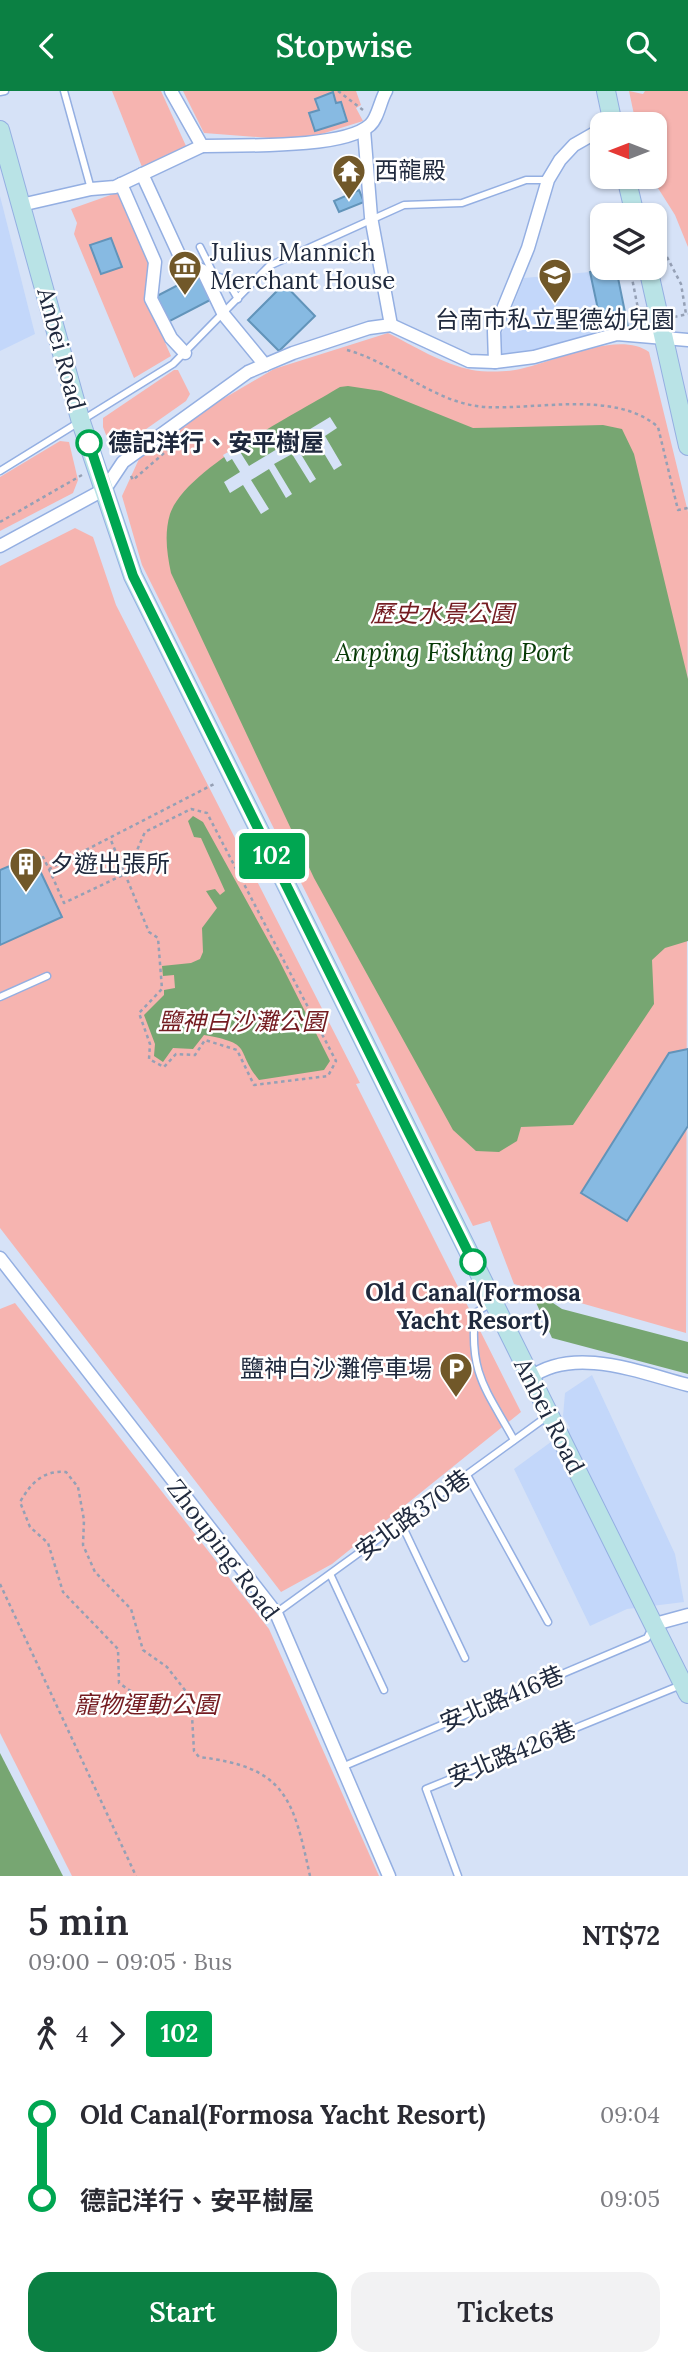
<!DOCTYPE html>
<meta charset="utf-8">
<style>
:root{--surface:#fff;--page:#f2f2f3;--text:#2b2b33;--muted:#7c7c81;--accent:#0b8043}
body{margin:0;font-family:Lora,"Noto Sans TC",serif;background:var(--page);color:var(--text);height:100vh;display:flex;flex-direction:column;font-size:26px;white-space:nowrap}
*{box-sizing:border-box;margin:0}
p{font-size:23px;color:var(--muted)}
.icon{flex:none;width:38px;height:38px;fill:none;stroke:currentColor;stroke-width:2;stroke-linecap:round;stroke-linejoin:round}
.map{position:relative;height:1785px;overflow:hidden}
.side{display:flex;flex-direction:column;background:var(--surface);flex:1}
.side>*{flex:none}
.badge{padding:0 14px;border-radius:5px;font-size:24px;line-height:46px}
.needle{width:46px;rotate:270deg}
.tools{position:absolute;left:590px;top:21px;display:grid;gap:14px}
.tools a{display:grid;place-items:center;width:77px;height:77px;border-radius:14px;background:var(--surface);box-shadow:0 2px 5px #0004;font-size:35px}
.map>.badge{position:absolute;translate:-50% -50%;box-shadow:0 0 0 4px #fff}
.legs{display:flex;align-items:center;gap:10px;height:77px;padding:0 28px;font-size:23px}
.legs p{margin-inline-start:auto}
.headline{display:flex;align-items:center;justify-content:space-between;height:119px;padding:0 28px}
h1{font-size:38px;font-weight:600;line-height:52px}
.action{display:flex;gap:14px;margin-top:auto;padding:14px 28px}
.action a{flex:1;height:80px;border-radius:21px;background:var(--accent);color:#fff;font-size:28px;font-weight:600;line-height:80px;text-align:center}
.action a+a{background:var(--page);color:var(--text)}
ul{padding:0 28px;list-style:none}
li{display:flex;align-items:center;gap:24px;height:84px;font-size:26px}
li i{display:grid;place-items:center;width:10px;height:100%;margin:0 9px;background:currentColor}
li i::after{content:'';width:18px;height:18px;margin:-9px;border:5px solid;border-radius:50%;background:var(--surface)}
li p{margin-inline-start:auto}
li:first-child i{background:linear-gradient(#0000 50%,currentColor 0)}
li:last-child i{background:linear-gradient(currentColor 50%,#0000 0)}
header{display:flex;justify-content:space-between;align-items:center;height:91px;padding:0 28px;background:var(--accent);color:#fff;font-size:32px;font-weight:600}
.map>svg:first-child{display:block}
.built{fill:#c3d7fa}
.green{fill:#f6b4b0}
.water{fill:#77a672}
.pier{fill:#d6e2f7}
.building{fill:#87bae2;stroke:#6294ba;stroke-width:2}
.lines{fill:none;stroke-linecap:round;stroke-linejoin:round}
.lane-casing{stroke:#94afe2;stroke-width:9}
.street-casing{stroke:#94afe2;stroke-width:15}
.secondary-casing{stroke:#94afe2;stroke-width:20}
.path{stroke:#95a0b5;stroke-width:2.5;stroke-dasharray:3.5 3.5;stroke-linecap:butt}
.lane{stroke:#fff;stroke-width:6}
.street{stroke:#fff;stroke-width:12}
.secondary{stroke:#b9e3e6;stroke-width:18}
.line-1-casing{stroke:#fff;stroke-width:16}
.line-1{stroke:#00a651;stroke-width:10}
.stop-1-dot{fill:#fff;stroke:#00a651;stroke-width:3.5}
.labels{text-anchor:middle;stroke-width:5;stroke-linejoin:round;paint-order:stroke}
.poi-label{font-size:24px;fill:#202a3e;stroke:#fff;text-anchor:start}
.street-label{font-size:24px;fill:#202a3e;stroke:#fff}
.stop-label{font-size:24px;font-weight:bold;fill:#202a3e;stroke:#fff;text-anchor:start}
.park-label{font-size:24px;font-style:italic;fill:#741c21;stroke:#fff}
.water-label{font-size:26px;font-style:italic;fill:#073b06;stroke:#fff}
</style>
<header><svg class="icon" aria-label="back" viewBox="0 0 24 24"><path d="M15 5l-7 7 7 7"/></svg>Stopwise<svg class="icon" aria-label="search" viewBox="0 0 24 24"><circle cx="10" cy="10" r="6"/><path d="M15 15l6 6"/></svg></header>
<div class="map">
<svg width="688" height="1785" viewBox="0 0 688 1785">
<rect width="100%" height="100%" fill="#d6e2f7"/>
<g class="built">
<polygon points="0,105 35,243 0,260"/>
<polygon points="590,181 603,242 544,259 501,265 500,247 524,187"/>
<polygon points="592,1284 675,1463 684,1511 627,1518 590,1535 514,1378 570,1337 563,1325 565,1302"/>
</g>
<g class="green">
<polygon points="112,0 161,0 186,55 142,76"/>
<polygon points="183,0 356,0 361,14 356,17 363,30 312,46 284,48 204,42"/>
<polygon points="629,0 643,3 645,0 688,0 688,156 675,124 651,86 654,86 654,33 636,33"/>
<polygon points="119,101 152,178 146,209 171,265 134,287 74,143 77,132 71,118"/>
<path d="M388,242c26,13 54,31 84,37 12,2 31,2 43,0 36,-6 102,-41 134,-18l39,160 -2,821 -172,-49 -24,-63 -17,5 -331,-661 -20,-69 17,-37 77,-56 58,-34z"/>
<polygon points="174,279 178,279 190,303 186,310 122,355 110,354 103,336 103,327"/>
<polygon points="60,350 69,351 78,389 73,402 0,440 0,386"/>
<polygon points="75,437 93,446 116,514 360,992 356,993 521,1321 332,1473 281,1501 0,1137 0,475"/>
<polygon points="15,1212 269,1538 379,1785 72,1785 0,1642 0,1218"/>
</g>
<g class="water">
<path d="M348,295l33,5 92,37 130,-3 19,4 12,25 54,225v262l-23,7 -13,12 2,44 -81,121 -52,2 -4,14 -18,11 -23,-1 -23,-21 -139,-252 -143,-305c-4,-19 -7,-39 -1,-59 16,-46 126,-100 170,-127z"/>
<path d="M193,725l10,6 75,136 52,103 -6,9 -65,10c-25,-31 -4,-36 -55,-45l-11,14 -20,-1 -10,14 -9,-6 1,-12 -11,-29 20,-20v-5l11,-2 -1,-13 -11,1 -1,-10 29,-3 9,-4 3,-7 -1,-24 15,-20 -11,-17 9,-2 5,6 5,-4 -24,-53 -7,-1 -6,-16z"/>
<polygon points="529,1196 562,1218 688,1251 688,1283 552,1247"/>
<polygon points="0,1662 63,1785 0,1785"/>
</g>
<polygon class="pier" points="330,326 337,337 325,345 342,374 334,379 316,349 299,360 316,388 310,392 292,363 274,373 292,403 286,407 269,378 251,389 269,418 261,423 243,394 230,402 224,391 240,381 232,368 227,371 223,364 237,356 249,375"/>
<g class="building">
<polygon points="333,1 336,12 341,11 347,30 315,40 309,22 319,19 315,8"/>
<polygon points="359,99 364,111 339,121 334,110"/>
<polygon points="111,147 122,176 101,183 90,154"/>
<polygon points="608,177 616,177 628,236 603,242 590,181"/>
<polygon points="201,182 214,207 168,231 155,206"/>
<polygon points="284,193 315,225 279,260 248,229"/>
<polygon points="33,765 62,826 0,854 0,779"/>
<polygon points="688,958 688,1035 627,1130 581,1102 669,962"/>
</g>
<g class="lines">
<defs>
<g id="lane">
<polyline points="64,0 91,98"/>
<polyline points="0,1 5,0"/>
<polyline points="200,156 214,184 227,189 238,208"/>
<polyline points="0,380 173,273 269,175 404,114 462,112 526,89 548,89"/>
<polyline points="0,906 47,885"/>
<path d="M491,1212l-16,10c-6,61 11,76 39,127"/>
<polyline points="467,1384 548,1531"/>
<polyline points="401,1432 465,1567"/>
<polyline points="331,1485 384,1599"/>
<polyline points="276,1522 549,1324"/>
<polyline points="342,1676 647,1547 652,1537"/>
<polyline points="458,1785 426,1698 681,1594"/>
</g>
<g id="street">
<path d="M171,0l31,55c37,-1 142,3 168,-21 8,-7 10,-24 16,-34"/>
<polyline points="364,39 371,126 391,234"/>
<polyline points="142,83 182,170 203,180 224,224 265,274"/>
<polyline points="121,93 155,171 151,208 171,247 185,262"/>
<polyline points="21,114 91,98 115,96 202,55"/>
<polyline points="495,271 494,240 528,157 548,89 560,69 574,54 602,38"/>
<polyline points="0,455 105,398 123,371 248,281 293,262 369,237 391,234 469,270 495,271 534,266 617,243 688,249"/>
<polyline points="0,1167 276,1522 389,1785"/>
<path d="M530,1287c44,-33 111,-5 158,7"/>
<polyline points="655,1533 688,1524"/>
</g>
<g id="secondary">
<polyline points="606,0 613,33"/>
<polyline points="0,39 81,331 133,485 688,1603"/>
<polyline points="626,86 635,124"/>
<polyline points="648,177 688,355"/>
</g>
</defs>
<use href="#lane" class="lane-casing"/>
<use href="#street" class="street-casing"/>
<use href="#secondary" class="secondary-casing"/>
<g class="path">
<polyline points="338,0 363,19"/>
<polyline points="654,126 667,166 681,193 686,223"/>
<polyline points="630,177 641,233"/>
<polyline points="674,226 688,223"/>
<path d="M347,259c48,13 88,54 139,57 51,3 130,-17 172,20l20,83 10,-2"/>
<polyline points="131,385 133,389 178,350"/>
<polyline points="0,431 82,384"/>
<polyline points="36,770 43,766 49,778 214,693"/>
<polyline points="49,778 64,812 127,782 145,741 191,718 207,722 336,970 328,985 254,994 237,959 205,949 195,964 176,963 164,976 149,968 150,953 139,922 162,898 158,847 149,841 110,747"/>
<polyline points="0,1493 136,1785"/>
<path d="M191,1607c-32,10 -45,4 -72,-15l-1,-34 -55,-57 -15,-49 -18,-16 -10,-25c11,-19 23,-32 46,-30l12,15 6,33 -1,25 12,27 36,37 12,41 24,17 24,31 3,53 5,6c86,10 94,40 111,119"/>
</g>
<use href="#lane" class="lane"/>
<use href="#street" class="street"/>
<use href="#secondary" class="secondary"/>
</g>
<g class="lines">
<defs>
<polyline id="line-1" points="89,352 133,485 473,1171"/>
</defs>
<use href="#line-1" class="line-1-casing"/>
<use href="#line-1" class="line-1"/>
</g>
<defs>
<symbol id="temple-pin" viewBox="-11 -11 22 30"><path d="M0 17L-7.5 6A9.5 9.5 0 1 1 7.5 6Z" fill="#715829" stroke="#fff"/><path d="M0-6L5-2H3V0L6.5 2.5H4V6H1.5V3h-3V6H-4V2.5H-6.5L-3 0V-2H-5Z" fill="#fff"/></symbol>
<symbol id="museum-pin" viewBox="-11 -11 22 30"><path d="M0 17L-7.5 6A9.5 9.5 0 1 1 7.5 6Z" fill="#715829" stroke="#fff"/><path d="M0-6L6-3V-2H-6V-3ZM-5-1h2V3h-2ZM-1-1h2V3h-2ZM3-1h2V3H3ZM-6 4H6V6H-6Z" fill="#fff"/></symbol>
<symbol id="school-pin" viewBox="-11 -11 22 30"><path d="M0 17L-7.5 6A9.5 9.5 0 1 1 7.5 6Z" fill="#715829" stroke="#fff"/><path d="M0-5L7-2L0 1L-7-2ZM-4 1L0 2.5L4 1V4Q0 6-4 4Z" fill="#fff"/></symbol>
<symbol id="building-pin" viewBox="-11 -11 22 30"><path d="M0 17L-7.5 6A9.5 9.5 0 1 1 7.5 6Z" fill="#715829" stroke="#fff"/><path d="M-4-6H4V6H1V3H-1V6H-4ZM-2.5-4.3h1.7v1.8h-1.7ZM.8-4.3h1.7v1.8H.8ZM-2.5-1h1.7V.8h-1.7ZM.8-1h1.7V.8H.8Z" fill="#fff"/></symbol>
<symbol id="parking-pin" viewBox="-11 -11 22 30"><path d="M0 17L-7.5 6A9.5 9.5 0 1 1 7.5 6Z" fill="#715829" stroke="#fff"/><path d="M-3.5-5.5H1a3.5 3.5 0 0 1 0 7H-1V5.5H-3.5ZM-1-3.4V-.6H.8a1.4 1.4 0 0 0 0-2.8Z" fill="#fff"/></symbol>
</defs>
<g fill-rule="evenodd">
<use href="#temple-pin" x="330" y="61" width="38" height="52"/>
<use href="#museum-pin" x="166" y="157" width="38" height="52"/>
<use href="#school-pin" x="536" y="165" width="38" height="52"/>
<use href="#building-pin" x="7" y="754" width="38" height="52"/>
<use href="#parking-pin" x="437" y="1259" width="38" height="52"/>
</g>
<g class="stop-1-dot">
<circle cx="89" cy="352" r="12"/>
<circle cx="473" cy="1171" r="12"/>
</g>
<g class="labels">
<g class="poi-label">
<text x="374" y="88">西㡣殿</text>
<text x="210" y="170">Julius Mannich<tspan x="210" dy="28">Merchant House</tspan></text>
<text x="555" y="237" text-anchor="middle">台南市私立聖德幼兒園</text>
<text x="50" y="781">夕遊出張所</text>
<text x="432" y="1286" text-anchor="end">鹽神白沙灘停車場</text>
</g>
<g class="street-label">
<text transform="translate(61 258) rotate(75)" y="8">Anbei Road</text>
<text transform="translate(549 1325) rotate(63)" y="8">Anbei Road</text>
<text transform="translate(413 1424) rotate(-36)" y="8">安北路370巷</text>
<text transform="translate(223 1459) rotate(53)" y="8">Zhouping Road</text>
<text transform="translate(502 1608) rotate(-23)" y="8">安北路416巷</text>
<text transform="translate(512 1663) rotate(-22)" y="8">安北路426巷</text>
</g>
<g class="stop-label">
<text x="108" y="360">德記洋行、安平樹屋</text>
<text x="473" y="1210" text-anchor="middle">Old Canal(Formosa<tspan x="473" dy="28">Yacht Resort)</tspan></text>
</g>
<g class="park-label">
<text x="442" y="531">歷史水景公園</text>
<text x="242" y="939">鹽神白沙灘公園</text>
<text x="146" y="1622">寵物運動公園</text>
</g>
<g class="water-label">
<text x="453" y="570">Anping Fishing Port</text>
</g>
</g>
</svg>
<div class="tools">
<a><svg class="needle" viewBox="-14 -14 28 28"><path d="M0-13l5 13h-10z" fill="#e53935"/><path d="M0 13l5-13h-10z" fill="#7c7c81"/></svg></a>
<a><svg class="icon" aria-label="layers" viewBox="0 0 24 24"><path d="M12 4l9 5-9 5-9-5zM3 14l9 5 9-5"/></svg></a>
</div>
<b class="badge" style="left:272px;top:765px;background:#00a651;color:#fff">102</b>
</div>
<section class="side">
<div class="headline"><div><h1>5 min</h1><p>09:00 – 09:05 · Bus</p></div><b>NT$72</b></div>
<div class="legs"><svg class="icon" aria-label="walk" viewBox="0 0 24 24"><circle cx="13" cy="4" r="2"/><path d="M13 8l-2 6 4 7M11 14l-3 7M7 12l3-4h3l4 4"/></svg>4<svg class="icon" aria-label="forward" viewBox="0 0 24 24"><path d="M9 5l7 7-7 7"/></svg><b class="badge" style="background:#00a651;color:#fff">102</b></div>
<ul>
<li><i style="color:#00a651"></i><b>Old Canal(Formosa Yacht Resort)</b><p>09:04</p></li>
<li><i style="color:#00a651"></i><b>德記洋行、安平樹屋</b><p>09:05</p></li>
</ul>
<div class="action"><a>Start</a><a>Tickets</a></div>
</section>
